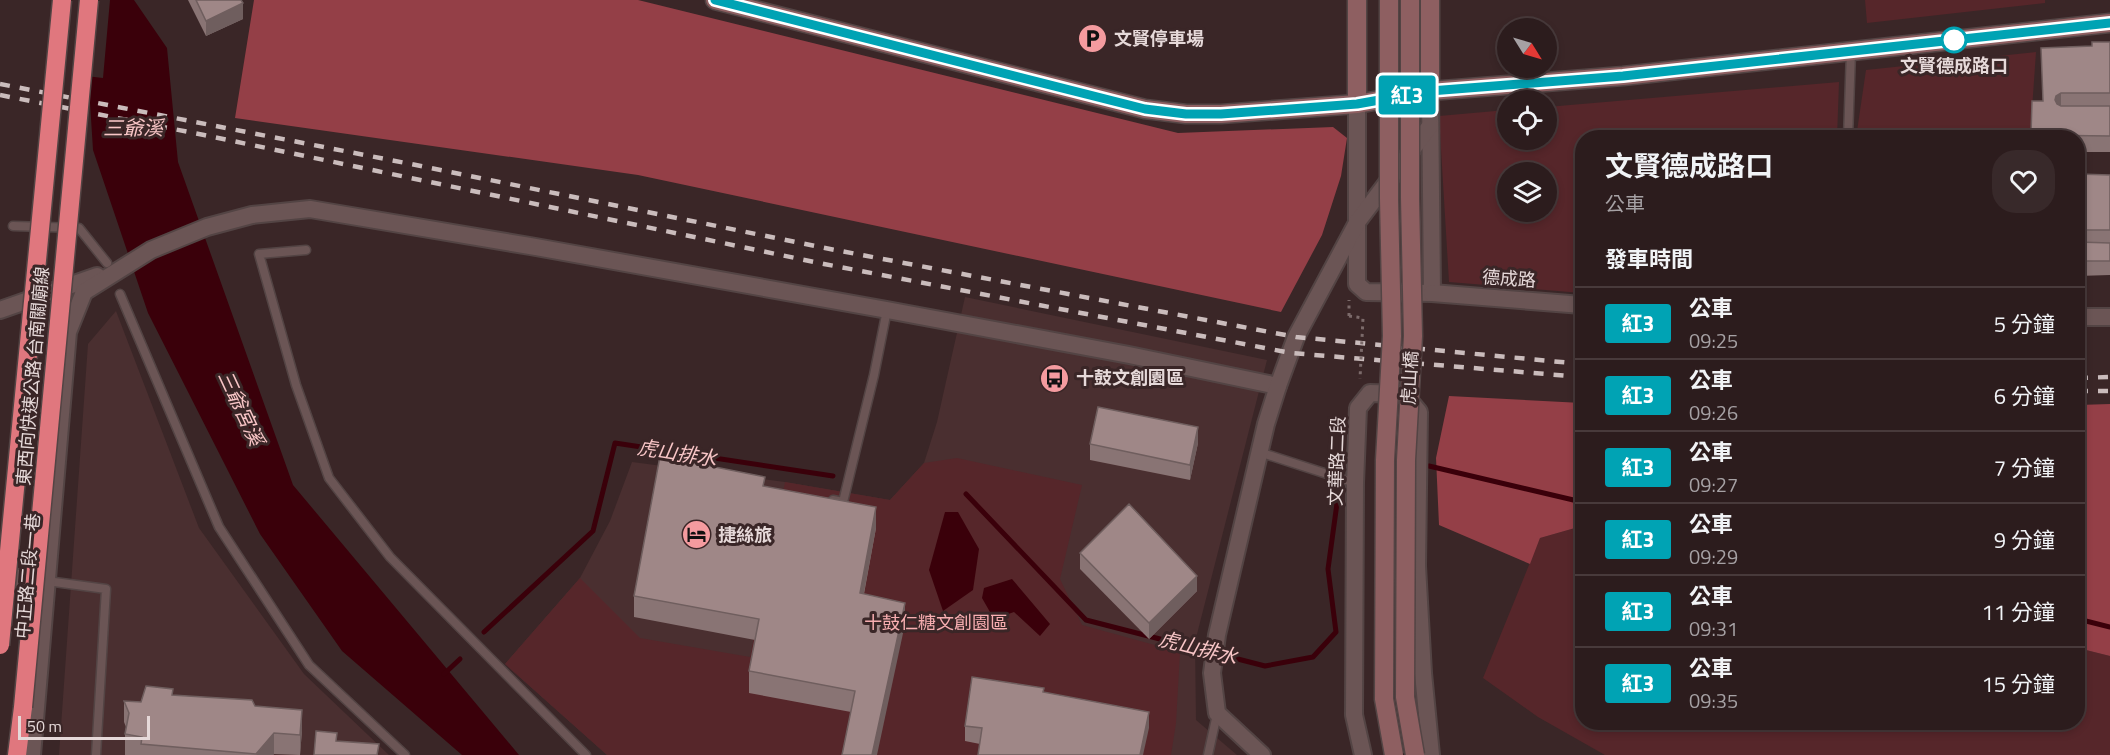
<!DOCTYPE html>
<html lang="zh-TW">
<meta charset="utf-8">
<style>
:root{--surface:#2c1c1d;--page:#38292a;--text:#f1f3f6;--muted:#a6a1a4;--line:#483a3b}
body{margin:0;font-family:"Titillium Web","Noto Sans TC",sans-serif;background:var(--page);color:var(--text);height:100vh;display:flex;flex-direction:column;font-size:22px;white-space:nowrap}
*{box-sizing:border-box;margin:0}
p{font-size:20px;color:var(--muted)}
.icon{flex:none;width:33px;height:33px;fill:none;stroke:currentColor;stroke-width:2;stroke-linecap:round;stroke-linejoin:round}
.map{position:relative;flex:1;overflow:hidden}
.details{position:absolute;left:1575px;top:130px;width:510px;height:600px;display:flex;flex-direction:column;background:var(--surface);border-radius:24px;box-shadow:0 3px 9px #0003,0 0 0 2px var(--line)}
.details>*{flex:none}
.badge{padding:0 12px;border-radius:4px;font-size:21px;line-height:39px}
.needle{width:39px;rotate:127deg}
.buttons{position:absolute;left:1497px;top:18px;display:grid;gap:12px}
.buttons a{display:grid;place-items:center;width:60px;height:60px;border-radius:50%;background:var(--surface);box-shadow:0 3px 9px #0003,0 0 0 2px var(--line);font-size:30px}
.scale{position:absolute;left:18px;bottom:15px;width:132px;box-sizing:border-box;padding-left:6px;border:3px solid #e6d9d9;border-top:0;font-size:16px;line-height:21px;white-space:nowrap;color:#e6d9d9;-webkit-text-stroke:4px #3a2627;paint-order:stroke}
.map>.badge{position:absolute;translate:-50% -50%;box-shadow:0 0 0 3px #fff}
h2{padding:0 30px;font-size:22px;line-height:54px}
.round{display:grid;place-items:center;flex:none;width:63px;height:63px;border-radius:24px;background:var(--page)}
.overview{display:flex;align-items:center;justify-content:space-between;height:102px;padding:0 30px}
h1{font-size:28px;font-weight:700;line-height:45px}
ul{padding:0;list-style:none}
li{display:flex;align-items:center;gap:18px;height:72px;padding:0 30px;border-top:2px solid var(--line)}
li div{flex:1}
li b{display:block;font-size:22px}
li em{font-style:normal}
li .badge{min-width:66px;font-weight:700;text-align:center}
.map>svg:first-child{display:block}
.built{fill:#4a2f30}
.green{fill:#56262a;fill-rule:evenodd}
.forest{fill:#943f47}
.water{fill:#3a000a}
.pier{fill:#3a2627}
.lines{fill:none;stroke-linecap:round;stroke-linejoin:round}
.stream{stroke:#3a000a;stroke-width:5}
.lane-casing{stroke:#534444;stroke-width:11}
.street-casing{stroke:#534444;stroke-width:20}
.secondary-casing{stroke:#534444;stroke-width:21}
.highway-casing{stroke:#534444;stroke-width:21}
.path{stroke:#7b6a6a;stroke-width:3;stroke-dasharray:3 4.5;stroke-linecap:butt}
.lane{stroke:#6b5555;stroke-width:8}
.street{stroke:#6b5555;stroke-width:16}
.secondary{stroke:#8e5f61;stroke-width:18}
.highway{stroke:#e0777e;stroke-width:18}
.rail{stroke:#cabcbc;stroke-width:4.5;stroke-dasharray:10 10;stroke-linecap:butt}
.secondary-bridge-casing{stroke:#534444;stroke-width:21;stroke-linecap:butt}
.highway-bridge-casing{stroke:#534444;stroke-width:21;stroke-linecap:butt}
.path-bridge{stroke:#7b6a6a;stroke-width:3;stroke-dasharray:3 4.5;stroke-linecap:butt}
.secondary-bridge{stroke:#8e5f61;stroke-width:18}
.highway-bridge{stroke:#e0777e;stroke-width:18}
.wall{fill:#897474}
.shaded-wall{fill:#6f5e5e}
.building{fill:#9f8787;stroke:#6f5e5e;stroke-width:1.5}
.line-casing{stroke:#fff;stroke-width:14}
.line{stroke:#00a3b4;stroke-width:9}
.stop-dot{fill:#fff;stroke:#00a3b4;stroke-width:3}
.labels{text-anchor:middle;stroke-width:6;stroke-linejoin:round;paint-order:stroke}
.poi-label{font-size:18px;font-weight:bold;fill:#e6d9d9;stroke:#3a2627;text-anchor:start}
.stop-label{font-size:18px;font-weight:bold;fill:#e6d9d9;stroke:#3a2627}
.street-label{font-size:18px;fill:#e6d9d9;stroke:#3a2627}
.park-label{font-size:18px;fill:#f8aeb1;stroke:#3a2627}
.water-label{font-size:20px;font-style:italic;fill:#f9c6c7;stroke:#3a2627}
</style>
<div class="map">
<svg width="2110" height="755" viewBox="0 0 2110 755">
<rect width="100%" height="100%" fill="#3a2627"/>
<g class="built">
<polygon points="965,297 1267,360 1195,642 1196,720 1237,755 607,755 505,664 580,578 610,521 632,462 785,482 890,500 924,463 937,422"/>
<polygon points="116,311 199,528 304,674 389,755 59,755 88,344"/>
</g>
<g class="green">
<polygon points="1865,0 2045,0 2045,3 1867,23"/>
<polygon points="2036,52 2030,138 1856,138 1866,70"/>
<path d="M1839,82l-2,56h-255v155l-133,-11 -10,-166 68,-6 1,30h38l1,-33zM1508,172h38v40h-38z"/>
<polygon points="957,458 1082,485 1060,579 1082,625 1180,652 1176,723 1171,755 607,755 505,664 580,578 640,638 750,657 785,482 890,500 924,463"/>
<polygon points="1582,526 1582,723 2078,723 2078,648 2110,656 2110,755 1605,755 1538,717 1483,678 1540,538"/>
</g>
<g class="forest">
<polygon points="254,0 638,0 1178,133 1333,127 1347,138 1341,176 1322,235 1281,312 638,175 235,118"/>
<polygon points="1449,396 1582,403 1582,526 1540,538 1530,564 1439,525 1436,458"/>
<polygon points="2110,404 2110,656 2078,648 2078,405"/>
</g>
<g class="water">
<polygon points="55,0 134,0 167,48 178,162 293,485 519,755 462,755 342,651 260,534 148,313 93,150 87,55"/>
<polygon points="945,512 958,512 979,549 973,590 943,611 929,570"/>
<polygon points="1012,579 1050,624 1040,636 1014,612 994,619 982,598 984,588"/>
</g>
<polygon class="pier" points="52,0 110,0 103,78 86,76 84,56"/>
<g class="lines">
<g class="stream">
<polyline points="1429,466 1582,502"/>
<polyline points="966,494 1086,620 1265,666 1313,657 1336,632 1328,569 1338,496"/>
<polyline points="2078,619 2110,627"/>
<polyline points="484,632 593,531 615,443 833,476"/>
<polyline points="444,674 460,659"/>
</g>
<defs>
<g id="lane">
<polyline points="1848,138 1851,51"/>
<polyline points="13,226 79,228 107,263"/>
<polyline points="306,250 259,254 296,385 329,478 390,557 586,755"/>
<polyline points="120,294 219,527 309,665 405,755"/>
<polyline points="1259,452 1355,483"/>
<polyline points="833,500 843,502 874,375 887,310"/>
<polyline points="47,581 106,589 96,755"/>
<polyline points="1208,755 1217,714"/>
</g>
<g id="street">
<polyline points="1357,104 1357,284 1366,292 1432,293 1430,91"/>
<polyline points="1432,293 1582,305"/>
<polyline points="0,310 97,276"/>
<polyline points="2078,317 2110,317"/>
<polyline points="0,576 47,581"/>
<polyline points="32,755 68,332 84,292 151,250 207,227 252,215 310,209 530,246 887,310 1129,355 1278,386"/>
<polyline points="1262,755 1217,713 1212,673 1217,635 1266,424 1278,386 1296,337 1358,221 1430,126"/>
<polyline points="1363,755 1354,715 1355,483 1358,408 1370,393 1404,394 1419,412 1417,566 1423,673 1431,755"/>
</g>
<g id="secondary">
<polyline points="715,0 1145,109 1186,114 1221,114 1357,104 1430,91 1623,76 2110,23"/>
<polyline points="1430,91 1430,0"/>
<polyline points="1357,104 1357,0"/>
</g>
<polyline id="highway" points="17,755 23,707"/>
</defs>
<use href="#lane" class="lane-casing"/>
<use href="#street" class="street-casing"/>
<use href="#secondary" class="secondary-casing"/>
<use href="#highway" class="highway-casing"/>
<polyline class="path" points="1349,316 1349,300"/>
<use href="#lane" class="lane"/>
<use href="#street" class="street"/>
<use href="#secondary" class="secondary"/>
<use href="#highway" class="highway"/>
<g class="rail">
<polyline points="0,84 411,164 830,249 1296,337 1582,364"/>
<polyline points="0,95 204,135 824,264 1291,353 1582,377"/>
<polyline points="2078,378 2110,377"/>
<polyline points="2078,391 2110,391"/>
</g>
<defs>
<g id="secondary-bridge">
<polyline points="1389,0 1389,199 1392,336 1385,460 1384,699 1394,755"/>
<polyline points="1410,0 1410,198 1413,336 1406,460 1405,697 1415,755"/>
</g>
<g id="highway-bridge">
<polyline points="0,645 62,0"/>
<polyline points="23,707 89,0"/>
</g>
</defs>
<use href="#secondary-bridge" class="secondary-bridge-casing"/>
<use href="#highway-bridge" class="highway-bridge-casing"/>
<polyline class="path-bridge" points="1349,316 1363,318 1360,379"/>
<use href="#secondary-bridge" class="secondary-bridge"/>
<use href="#highway-bridge" class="highway-bridge"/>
</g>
<g class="wall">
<polygon points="188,0 241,0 243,19 206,36"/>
<polygon points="2110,42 2110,152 2078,152 2078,138 2031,138 2032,101 2043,101 2041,48 2092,46"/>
<polygon points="2078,174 2110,175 2110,275 2078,276"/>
<polygon points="1198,443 1190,480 1090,460 1090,444"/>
<polygon points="765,486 876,528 864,594 905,624 851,712 749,693 749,671 755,640 634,617 634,596"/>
<polygon points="1080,553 1197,591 1149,639 1080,569"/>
<polygon points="1044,692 1149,728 980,744 965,741 965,726"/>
<polygon points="173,695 255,706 302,730 300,755 274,754 273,755 125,755 125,734 126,727 124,722 124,701 141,702"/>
</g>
<g class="shaded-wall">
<polygon points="243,3 243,19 206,36 206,21"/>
<polygon points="2061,93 2061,109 2056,111 2055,100 2056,96"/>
<polygon points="1198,427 1198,443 1190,480 1190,465"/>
<polygon points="876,507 876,528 860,614 860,593"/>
<polygon points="1197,576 1197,591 1149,639 1149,623"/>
<polygon points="905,603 905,624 877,755 872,755"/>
<polygon points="302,710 302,730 300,755 300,735"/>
<polygon points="1149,712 1149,728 1143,755 1140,755"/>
<polygon points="274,733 274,754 273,755 256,755"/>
</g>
<g class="building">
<polygon points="196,0 241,0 243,3 206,21"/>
<polygon points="2092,42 2110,42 2110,93 2061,93 2056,96 2055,100 2057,104 2061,106 2110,106 2110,136 2031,135 2032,101 2043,101 2041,48 2092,46"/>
<polygon points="2078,174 2110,175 2110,230 2078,230"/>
<polygon points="2078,242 2110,243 2110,261 2078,261"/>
<polygon points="1098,407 1198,427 1190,465 1090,444"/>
<polygon points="660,456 765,477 763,486 876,507 860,593 905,603 872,755 842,755 855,691 749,671 759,619 634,596"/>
<polygon points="1129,504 1197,576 1149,623 1080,553"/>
<polygon points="972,677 1044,688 1043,692 1149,712 1140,755 978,755 982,728 965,726"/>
<polygon points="146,686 173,689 172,695 252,700 255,706 302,710 300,735 274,733 256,754 141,744 142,737 125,734 129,713 124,701 141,702"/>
<polygon points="316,731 337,733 336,741 379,744 377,755 314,755"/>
</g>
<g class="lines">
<defs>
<polyline id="line" points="715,0 1145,109 1186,114 1221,114 1357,104 1430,91 1623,76 2110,23"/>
</defs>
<use href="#line" class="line-casing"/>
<use href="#line" class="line"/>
</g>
<defs>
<symbol id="parking-disc" viewBox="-11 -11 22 22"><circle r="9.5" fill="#f49b9f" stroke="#3a2627"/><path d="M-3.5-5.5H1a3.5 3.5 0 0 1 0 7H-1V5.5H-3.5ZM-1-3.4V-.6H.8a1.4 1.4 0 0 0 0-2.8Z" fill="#111"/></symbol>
<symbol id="bus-disc" viewBox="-11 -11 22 22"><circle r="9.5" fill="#f49b9f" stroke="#3a2627"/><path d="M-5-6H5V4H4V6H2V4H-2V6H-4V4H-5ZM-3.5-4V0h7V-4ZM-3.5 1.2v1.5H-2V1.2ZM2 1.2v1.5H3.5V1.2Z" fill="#111"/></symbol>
<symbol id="hotel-disc" viewBox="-11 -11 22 22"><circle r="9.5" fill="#f49b9f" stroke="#3a2627"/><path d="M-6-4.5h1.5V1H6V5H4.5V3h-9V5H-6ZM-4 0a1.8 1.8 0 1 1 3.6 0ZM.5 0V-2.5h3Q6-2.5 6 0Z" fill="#111"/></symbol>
</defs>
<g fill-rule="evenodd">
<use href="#parking-disc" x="1076" y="22" width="33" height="33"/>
<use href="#bus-disc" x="1038" y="362" width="33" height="33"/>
<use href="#hotel-disc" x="680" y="518" width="33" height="33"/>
</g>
<circle class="stop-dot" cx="1954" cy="40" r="12"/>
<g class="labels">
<g class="poi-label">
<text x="1114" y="45">文賢停車場</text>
<text x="1076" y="384">十鼓文創園區</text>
<text x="718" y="541">捷絲旅</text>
</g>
<g class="stop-label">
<text x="1954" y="72">文賢德成路口</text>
</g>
<g class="street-label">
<text transform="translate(1509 279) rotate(4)" y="6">德成路</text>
<text transform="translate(33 376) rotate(-85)" y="6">東西向快速公路 台南關廟線</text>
<text transform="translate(1410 378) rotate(-87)" y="6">虎山橋</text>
<text transform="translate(1337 461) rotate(-88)" y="6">文華路二段</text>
<text transform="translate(28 576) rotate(-85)" y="6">中正路二段一巷</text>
</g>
<g class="park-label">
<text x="936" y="629">十鼓仁糖文創園區</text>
</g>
<g class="water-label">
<text x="133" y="135">三爺溪</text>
<text transform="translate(241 408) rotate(65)" y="7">三爺宮溪</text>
<text transform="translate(677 453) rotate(9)" y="7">虎山排水</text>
<text transform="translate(1198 648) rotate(14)" y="7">虎山排水</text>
</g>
</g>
</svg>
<div class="buttons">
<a><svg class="needle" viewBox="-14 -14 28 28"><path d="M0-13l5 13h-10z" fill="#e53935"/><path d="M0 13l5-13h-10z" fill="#a6a1a4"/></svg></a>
<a><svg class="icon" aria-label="locate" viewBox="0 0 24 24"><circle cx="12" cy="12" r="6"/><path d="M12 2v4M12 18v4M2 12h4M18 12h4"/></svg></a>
<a><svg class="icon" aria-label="layers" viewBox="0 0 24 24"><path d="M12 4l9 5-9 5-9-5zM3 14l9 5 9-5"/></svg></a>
</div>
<div class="scale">50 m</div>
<b class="badge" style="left:1407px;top:95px;background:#00a3b4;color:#fff">紅3</b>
<section class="details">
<div class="overview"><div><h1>文賢德成路口</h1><p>公車</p></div><a class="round"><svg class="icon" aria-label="heart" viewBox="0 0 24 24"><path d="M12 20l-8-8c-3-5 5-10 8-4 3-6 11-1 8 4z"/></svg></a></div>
<h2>發車時間</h2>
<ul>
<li><span class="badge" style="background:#00a3b4;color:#fff">紅3</span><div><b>公車</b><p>09:25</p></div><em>5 分鐘</em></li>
<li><span class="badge" style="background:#00a3b4;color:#fff">紅3</span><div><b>公車</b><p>09:26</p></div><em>6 分鐘</em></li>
<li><span class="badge" style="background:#00a3b4;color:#fff">紅3</span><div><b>公車</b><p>09:27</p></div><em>7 分鐘</em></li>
<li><span class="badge" style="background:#00a3b4;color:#fff">紅3</span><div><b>公車</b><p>09:29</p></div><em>9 分鐘</em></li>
<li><span class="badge" style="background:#00a3b4;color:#fff">紅3</span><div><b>公車</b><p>09:31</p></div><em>11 分鐘</em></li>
<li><span class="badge" style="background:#00a3b4;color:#fff">紅3</span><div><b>公車</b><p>09:35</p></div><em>15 分鐘</em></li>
</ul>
</section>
</div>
